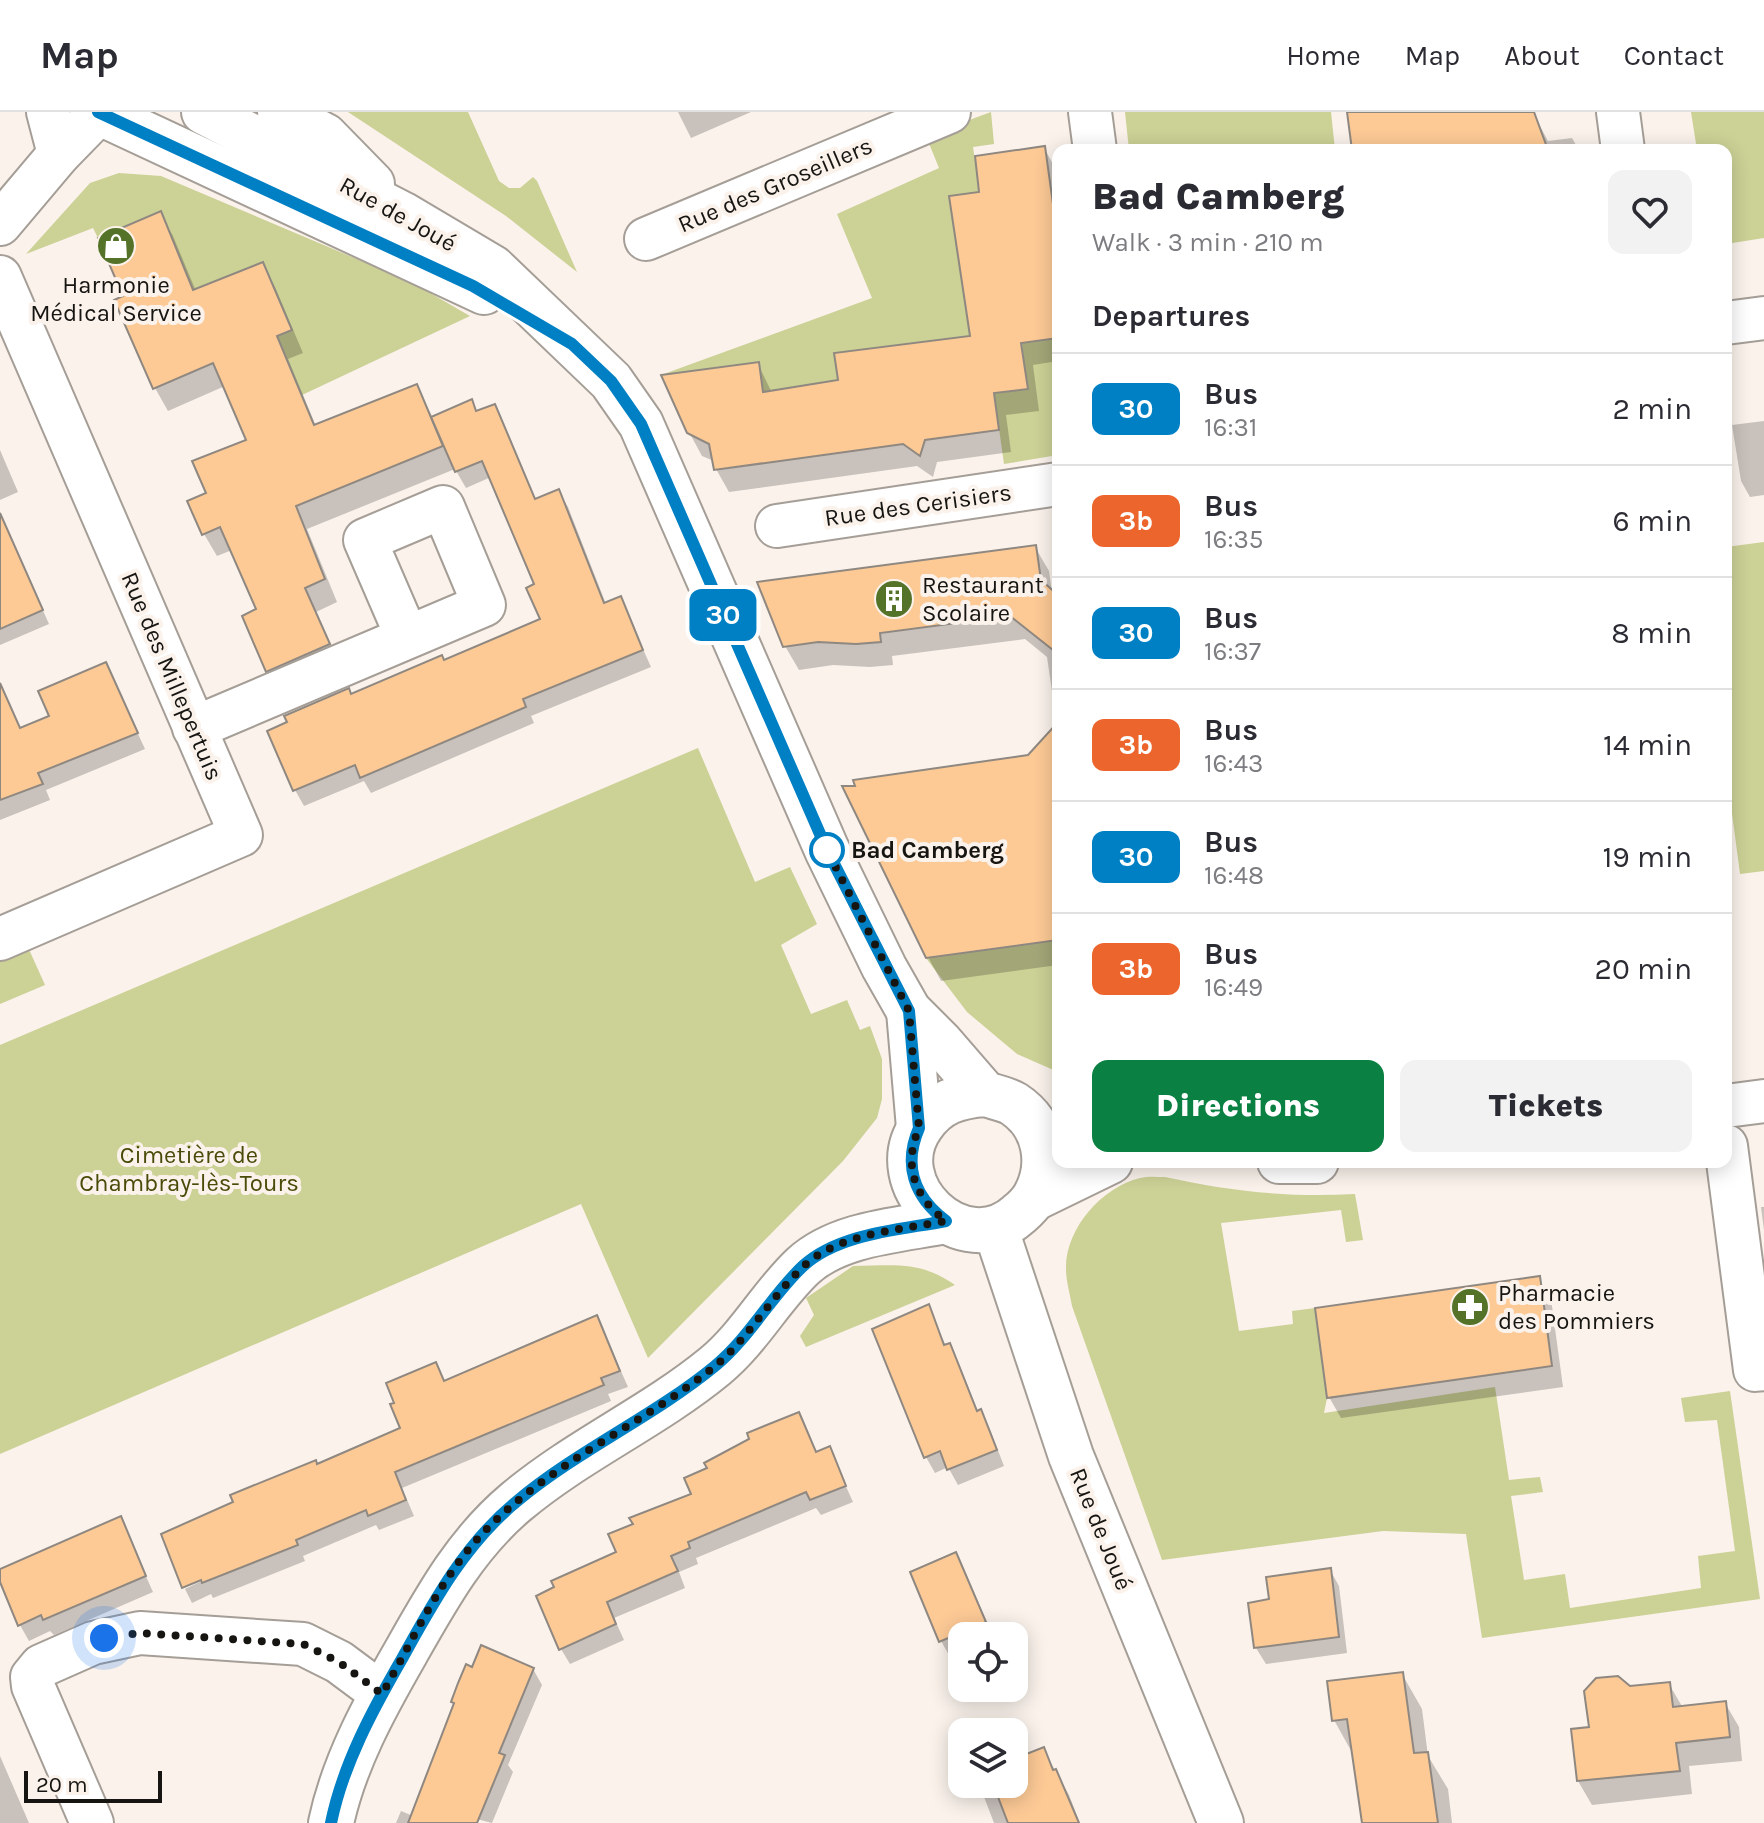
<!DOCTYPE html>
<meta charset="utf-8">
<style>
:root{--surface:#fff;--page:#f2f2f3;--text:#2b2b33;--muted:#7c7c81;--line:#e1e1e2;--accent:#0b8043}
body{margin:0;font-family:Karla,sans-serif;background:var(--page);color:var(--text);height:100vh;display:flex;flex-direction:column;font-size:30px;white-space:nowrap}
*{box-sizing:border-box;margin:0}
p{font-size:26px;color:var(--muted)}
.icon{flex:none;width:44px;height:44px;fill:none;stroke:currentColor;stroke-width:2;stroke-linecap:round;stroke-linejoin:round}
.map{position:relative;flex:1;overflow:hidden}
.drawer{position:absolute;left:1052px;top:32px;width:680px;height:1024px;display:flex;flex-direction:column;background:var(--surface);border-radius:16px;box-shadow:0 4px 20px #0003}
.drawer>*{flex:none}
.badge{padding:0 16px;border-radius:12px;font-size:28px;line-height:52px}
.buttons{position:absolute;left:948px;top:1510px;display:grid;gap:16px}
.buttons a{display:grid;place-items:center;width:80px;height:80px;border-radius:16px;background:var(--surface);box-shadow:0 4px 20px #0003;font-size:40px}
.scale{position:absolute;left:24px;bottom:20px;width:138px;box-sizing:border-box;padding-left:8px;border:4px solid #171512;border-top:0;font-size:22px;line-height:28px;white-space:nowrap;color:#171512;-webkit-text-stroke:6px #faf2eb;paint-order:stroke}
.you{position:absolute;width:40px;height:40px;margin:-20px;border:6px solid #fff;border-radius:50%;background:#1a73e8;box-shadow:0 0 0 12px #1a73e833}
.map>.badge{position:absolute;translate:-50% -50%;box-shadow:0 0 0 4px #fff}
h2{padding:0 40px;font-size:30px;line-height:72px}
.round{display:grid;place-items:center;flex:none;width:84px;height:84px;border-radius:16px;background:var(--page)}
.summary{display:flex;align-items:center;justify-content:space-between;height:136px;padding:0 40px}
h1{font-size:38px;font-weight:800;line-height:60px}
.primary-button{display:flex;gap:16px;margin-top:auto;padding:16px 40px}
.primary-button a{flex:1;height:92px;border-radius:16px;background:var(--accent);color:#fff;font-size:32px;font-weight:800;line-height:92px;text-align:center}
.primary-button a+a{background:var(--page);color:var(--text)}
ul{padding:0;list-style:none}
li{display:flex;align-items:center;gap:24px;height:112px;padding:0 40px;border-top:2px solid var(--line)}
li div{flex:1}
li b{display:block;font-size:30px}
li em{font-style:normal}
li .badge{min-width:88px;font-weight:700;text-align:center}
header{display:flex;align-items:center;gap:48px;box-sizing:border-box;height:112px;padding:0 40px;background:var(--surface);border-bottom:2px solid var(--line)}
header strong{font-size:38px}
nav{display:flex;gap:44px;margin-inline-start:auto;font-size:28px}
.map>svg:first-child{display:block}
.green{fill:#ccd196}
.shadow{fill:#0003}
.building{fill:#fdca96;stroke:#8f8881;stroke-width:2}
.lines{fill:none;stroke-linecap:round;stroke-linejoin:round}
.minor-casing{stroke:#a59e97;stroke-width:46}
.tertiary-casing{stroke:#a59e97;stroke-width:48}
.minor{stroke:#fff;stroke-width:42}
.tertiary{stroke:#fff;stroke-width:44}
.line-casing{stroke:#fff;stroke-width:18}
.line{stroke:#0080c4;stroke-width:12}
.walk{stroke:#171512;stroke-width:8;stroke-dasharray:0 14.4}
.stop-dot{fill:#fff;stroke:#0080c4;stroke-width:4}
.labels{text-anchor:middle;stroke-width:8;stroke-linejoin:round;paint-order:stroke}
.street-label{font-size:24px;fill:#171512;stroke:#faf2eb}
.poi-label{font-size:24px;fill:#171512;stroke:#faf2eb;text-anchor:start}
.stop-label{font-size:24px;font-weight:bold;fill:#171512;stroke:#faf2eb;text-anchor:start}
.park-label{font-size:24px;fill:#494c08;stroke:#faf2eb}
</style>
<header>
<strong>Map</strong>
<nav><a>Home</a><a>Map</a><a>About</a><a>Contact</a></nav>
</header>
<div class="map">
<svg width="1764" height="1711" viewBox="0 0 1764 1711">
<rect width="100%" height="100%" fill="#faf2eb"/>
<g class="green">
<polygon points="348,0 468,0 499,69 509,76 520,76 533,65 537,69 577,160 506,104"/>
<polygon points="991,0 994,32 973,35 977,62 988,61 1002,246 947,227 834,241 839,280 764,290 759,251 661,263 872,186 837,102 939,56 926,24"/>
<polygon points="1125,0 1331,0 1335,38 1129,38"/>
<polygon points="1691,0 1764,0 1764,126 1726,132 1726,38 1697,38"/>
<polygon points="119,61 161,64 411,170 470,204 302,283 277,224 291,217 263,150 193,178 160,99 98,126 93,116 26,142 90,71"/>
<polygon points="1058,226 1058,343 1004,352 994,281 1027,277 1022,231"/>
<polygon points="1764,430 1764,759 1740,762 1726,656 1726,435"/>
<polygon points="698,636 755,770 790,755 817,812 781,833 811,902 847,888 860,918 870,914 882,947 882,987 877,1006 843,1049 648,1246 581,1092 0,1342 0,933"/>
<polygon points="1056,828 1058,830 1058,960 1017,942 967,900 926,846"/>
<polygon points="27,833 45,873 0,892 0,845"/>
<path d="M1165,1065c64,14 124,21 190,17l8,46 -17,2 -5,-32 -120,13 18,108 54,-7 -1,-13 23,-3 12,90 -3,15 171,-26 14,93 31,-3 3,15 -32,4 13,84 41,-6 5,34 131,-20 -3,-32 37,-5 -18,-131 -32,2 -4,-24 49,-7 30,208 -278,39 -16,-104 -83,-3 -221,29 -90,-254c-2,-12 -6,-25 -6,-37 -1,-40 36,-82 74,-91 8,-2 17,-1 25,-1z"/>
<path d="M853,1154c41,0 66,-6 102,19l-149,62 -6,-11 14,-21 -8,-17z"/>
</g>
<g class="shadow">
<polygon points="678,0 751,0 691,26"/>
<polygon points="1349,0 1533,1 1548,29 1572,26 1579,38 1354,38"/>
<polygon points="1044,36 1057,59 1058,68 1058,249 1033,253 1039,299 1006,303 1011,340 937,350 933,365 917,354 729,380 716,357 714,349 702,344 689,320 758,252 772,281 840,270 972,225 981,81"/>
<polygon points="160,102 173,124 196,179 262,152 275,175 303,241 288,247 316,314 416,274 433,306 471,289 478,301 494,294 536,388 558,379 568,395 606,492 620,486 651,555 531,604 534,611 371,681 364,669 304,694 295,678 351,584 444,550 543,508 537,473 491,365 466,376 455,357 307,417 337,490 316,500 341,556 280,581 267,559 259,498 232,438 217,444 204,422 208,382 249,329 225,274 168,299 155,276 125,185"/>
<polygon points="1764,309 1764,383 1750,385 1741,369 1732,313"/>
<polygon points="0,338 18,380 0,388"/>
<polygon points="0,402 49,512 0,533"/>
<polygon points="1035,435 1049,459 1052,480 1058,485 1058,853 941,869 928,845 1029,645 1057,614 1047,545 1025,527 892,544 893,553 870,555 833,553 799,558 785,534"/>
<polygon points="106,553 145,637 46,678 50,688 0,708 0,626 52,605"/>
<polygon points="1761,1095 1764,1095 1764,1118"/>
<polygon points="1538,1166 1551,1187 1563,1275 1341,1306 1329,1285"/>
<polygon points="928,1195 946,1234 949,1233 958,1249 978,1300 989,1315 1004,1354 958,1373 948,1355 935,1361 926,1345 874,1218"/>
<polygon points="597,1205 628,1275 608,1282 611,1289 402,1376 414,1404 379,1418 376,1413 303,1444 305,1449 213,1486 211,1482 192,1491 185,1477 210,1465 317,1354 403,1317 435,1252 445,1270"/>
<polygon points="798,1302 817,1342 829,1337 853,1390 821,1403 816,1396 696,1446 698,1452 679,1460 685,1476 614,1506 624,1528 570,1552 561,1537 619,1441 694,1383 709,1357"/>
<polygon points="120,1407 153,1480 54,1523 50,1519 29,1529 20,1513 0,1465 0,1459"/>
<polygon points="955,1442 992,1524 962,1524 962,1540 950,1545 941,1529"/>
<polygon points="1330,1458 1339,1474 1347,1541 1266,1552 1256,1536 1250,1492 1271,1489"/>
<polygon points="533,1557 542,1573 508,1653 513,1660 492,1711 473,1706 471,1711 396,1711 401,1699 413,1704 455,1594 453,1590 473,1558"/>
<polygon points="1402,1562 1422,1597 1428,1644 1448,1677 1452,1711 1364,1711 1354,1644 1334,1608"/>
<polygon points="1669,1572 1683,1596 1725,1591 1739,1615 1742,1649 1689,1654 1692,1682 1592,1693 1578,1669 1591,1617"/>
<polygon points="1043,1637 1069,1683 1080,1711 994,1711 979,1672 1014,1672 1014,1649"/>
<polygon points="0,1644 29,1711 0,1711"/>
</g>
<g class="building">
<polygon points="1347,0 1534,0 1548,38 1352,38"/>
<polygon points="1045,34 1058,128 1058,226 1021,231 1028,277 994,281 999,318 925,328 920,344 903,332 714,358 709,332 687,321 661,263 759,250 763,280 838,268 834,241 970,224 949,84 979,80 975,44"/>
<polygon points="161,99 193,178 263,150 292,218 277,224 314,313 417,272 443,334 296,394 325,467 305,476 330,532 266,560 242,504 256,497 220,415 202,423 187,389 206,381 192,349 246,328 213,251 153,277 114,188 123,184 98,126"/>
<polygon points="472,287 476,299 495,292 535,387 559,377 604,491 621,484 643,538 523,587 526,595 360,666 355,653 293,679 267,619 287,610 284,604 349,576 351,582 442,543 444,548 540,507 526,476 534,472 482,349 455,360 431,305"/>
<polygon points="0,401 43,498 0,517"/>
<polygon points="1036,433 1041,468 1058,483 1058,542 1010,504 880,521 881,530 856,532 818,530 783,535 757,470"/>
<polygon points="106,550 138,621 38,661 43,672 0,688 0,571 20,616 49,604 38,579"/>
<polygon points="1058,610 1058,828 926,846 842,674 855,674 853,668 1028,643"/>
<polygon points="1540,1164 1552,1254 1327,1286 1315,1196"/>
<polygon points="929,1192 944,1233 950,1231 977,1299 981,1297 997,1338 947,1358 940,1339 924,1346 872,1217"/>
<polygon points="597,1203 620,1259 601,1266 604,1273 395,1360 406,1388 368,1404 366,1398 296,1428 298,1433 202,1471 201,1468 182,1476 161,1422 233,1390 230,1383 316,1348 317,1352 400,1316 390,1292 394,1291 386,1271 436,1250 444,1269"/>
<polygon points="799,1300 816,1340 830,1334 846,1374 810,1388 806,1380 688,1430 690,1436 671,1444 678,1459 607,1490 616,1512 559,1538 536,1484 554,1475 551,1469 616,1440 608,1422 633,1412 629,1406 691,1382 684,1366 707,1356 704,1351 749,1327 747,1321"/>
<polygon points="121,1404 146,1464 43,1508 41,1503 18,1514 0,1470 0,1457"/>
<polygon points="956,1440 986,1510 939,1530 910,1460"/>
<polygon points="1331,1456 1339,1525 1254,1536 1248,1491 1269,1487 1266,1465"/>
<polygon points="481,1533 534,1556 499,1641 505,1643 477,1711 408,1711 454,1591 451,1590 458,1571 466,1552 472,1555"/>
<polygon points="1403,1560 1414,1641 1428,1640 1438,1711 1362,1711 1347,1607 1332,1609 1327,1569"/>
<polygon points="1618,1564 1630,1574 1670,1570 1673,1595 1726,1589 1730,1625 1676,1631 1680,1659 1577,1669 1571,1617 1589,1615 1584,1579 1596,1566"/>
<polygon points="1044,1635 1053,1658 1056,1657 1079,1711 1008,1711 993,1672 1014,1672 1014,1647"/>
</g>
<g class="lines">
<defs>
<g id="minor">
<polyline points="48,0 59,42"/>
<polyline points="1090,0 1095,38"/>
<polyline points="1618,0 1623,38"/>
<polyline points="0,112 59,42 99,1"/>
<polyline points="646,127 949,0"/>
<polyline points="0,165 241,723 0,827"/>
<polyline points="1726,211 1764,206"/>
<polyline points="777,414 1058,372"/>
<polyline points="194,616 484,493 443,395 365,428 407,525"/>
<polyline points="1726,994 1764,989"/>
<polyline points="1726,1034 1755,1258 1764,1257"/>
<polyline points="1279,1050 1317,1050"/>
<polyline points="1033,1088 1111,1050"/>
<polyline points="92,1711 33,1574 32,1565 41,1554 93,1531 140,1521 303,1532 339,1550 382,1582"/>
</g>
<g id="tertiary">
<polyline points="98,0 484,180"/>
<polyline points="204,0 402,102 493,156 611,269 641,312 827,738 884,855 909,899 940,930 985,982"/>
<polyline points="280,0 325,24 372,72"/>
<polyline points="909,899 919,1016"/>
<path d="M985,982c9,3 21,5 29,10 32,21 38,61 21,92 -4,7 -10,13 -16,18 -56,51 -140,-30 -97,-89 16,-23 36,-29 63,-31z"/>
<polyline points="996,1118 1071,1344 1221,1711"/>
<path d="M331,1711c13,-61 44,-117 75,-171 31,-55 61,-109 110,-150 62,-52 137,-85 199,-136 35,-29 56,-70 88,-100 36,-33 97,-36 143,-45"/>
</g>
</defs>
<use href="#minor" class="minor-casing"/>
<use href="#tertiary" class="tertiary-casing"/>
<use href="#minor" class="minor"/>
<use href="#tertiary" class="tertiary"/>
</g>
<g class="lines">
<defs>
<path id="line" d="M98,0l375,174 99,58 39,37 30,43 186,426 82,161 10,117c-16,37 -5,69 27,93 -46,9 -107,12 -143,45 -32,30 -53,71 -88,100 -62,51 -137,84 -199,136 -51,42 -82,99 -113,155 -30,52 -60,107 -72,166"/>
</defs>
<use href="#line" class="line-casing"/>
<use href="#line" class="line"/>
<path class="walk" d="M104,1526l36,-5 163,11 36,18 43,32c29,-50 54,-107 92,-151 66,-76 162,-114 240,-176 35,-29 56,-69 89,-100 35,-34 97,-37 143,-46 -32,-24 -43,-56 -27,-93l-10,-117 -82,-161"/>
</g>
<defs>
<symbol id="shop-disc" viewBox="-11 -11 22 22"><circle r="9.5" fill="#547329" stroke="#faf2eb"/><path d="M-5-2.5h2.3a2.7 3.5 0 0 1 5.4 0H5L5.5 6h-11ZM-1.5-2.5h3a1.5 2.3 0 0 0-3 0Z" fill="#fff"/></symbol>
<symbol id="building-disc" viewBox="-11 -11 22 22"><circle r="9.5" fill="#547329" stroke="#faf2eb"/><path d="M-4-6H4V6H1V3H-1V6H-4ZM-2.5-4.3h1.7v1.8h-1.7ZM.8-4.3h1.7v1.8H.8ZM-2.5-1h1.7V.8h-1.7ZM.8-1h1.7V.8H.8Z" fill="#fff"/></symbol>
<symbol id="pharmacy-disc" viewBox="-11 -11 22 22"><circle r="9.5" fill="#547329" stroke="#faf2eb"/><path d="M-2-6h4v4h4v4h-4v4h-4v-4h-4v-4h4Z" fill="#fff"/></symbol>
</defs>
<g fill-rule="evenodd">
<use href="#shop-disc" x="94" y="112" width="44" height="44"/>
<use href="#building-disc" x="872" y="465" width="44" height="44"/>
<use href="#pharmacy-disc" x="1448" y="1173" width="44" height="44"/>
</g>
<circle class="stop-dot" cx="827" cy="738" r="16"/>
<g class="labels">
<g class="street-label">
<text transform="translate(775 73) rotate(-23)" y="8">Rue des Groseillers</text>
<text transform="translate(398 102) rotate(29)" y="8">Rue de Joué</text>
<text transform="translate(918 393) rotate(-8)" y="8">Rue des Cerisiers</text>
<text transform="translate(172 564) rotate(67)" y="8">Rue des Millepertuis</text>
<text transform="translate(1101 1417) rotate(68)" y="8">Rue de Joué</text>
</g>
<g class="poi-label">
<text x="116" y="181" text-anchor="middle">Harmonie<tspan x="116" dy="28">Médical Service</tspan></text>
<text x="922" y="481">Restaurant<tspan x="922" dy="28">Scolaire</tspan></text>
<text x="1498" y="1189">Pharmacie<tspan x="1498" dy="28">des Pommiers</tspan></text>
</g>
<g class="stop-label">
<text x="851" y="746">Bad Camberg</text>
</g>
<g class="park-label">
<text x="189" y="1051">Cimetière de<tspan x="189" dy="28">Chambray-lès-Tours</tspan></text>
</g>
</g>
</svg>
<div class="buttons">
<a><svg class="icon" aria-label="locate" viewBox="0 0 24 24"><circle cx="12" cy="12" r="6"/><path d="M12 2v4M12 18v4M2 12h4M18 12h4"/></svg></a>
<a><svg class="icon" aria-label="layers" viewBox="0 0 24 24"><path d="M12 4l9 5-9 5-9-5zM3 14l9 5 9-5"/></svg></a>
</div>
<div class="scale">20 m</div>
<div class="you" style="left:104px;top:1526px"></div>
<b class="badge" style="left:723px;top:503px;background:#0080c4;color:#fff">30</b>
<section class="drawer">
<div class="summary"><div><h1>Bad Camberg</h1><p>Walk · 3 min · 210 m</p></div><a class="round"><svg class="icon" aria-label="heart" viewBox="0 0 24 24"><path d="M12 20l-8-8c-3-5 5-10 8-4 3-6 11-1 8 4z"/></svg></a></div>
<h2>Departures</h2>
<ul>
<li><span class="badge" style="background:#0080c4;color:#fff">30</span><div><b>Bus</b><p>16:31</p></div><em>2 min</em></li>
<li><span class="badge" style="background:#ec652c;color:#fff">3b</span><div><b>Bus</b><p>16:35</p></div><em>6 min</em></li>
<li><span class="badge" style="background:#0080c4;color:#fff">30</span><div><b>Bus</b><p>16:37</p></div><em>8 min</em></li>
<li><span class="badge" style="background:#ec652c;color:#fff">3b</span><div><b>Bus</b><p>16:43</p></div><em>14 min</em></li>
<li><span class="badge" style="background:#0080c4;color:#fff">30</span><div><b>Bus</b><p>16:48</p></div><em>19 min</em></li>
<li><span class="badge" style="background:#ec652c;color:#fff">3b</span><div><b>Bus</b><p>16:49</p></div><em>20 min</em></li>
</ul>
<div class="primary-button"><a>Directions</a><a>Tickets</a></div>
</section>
</div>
